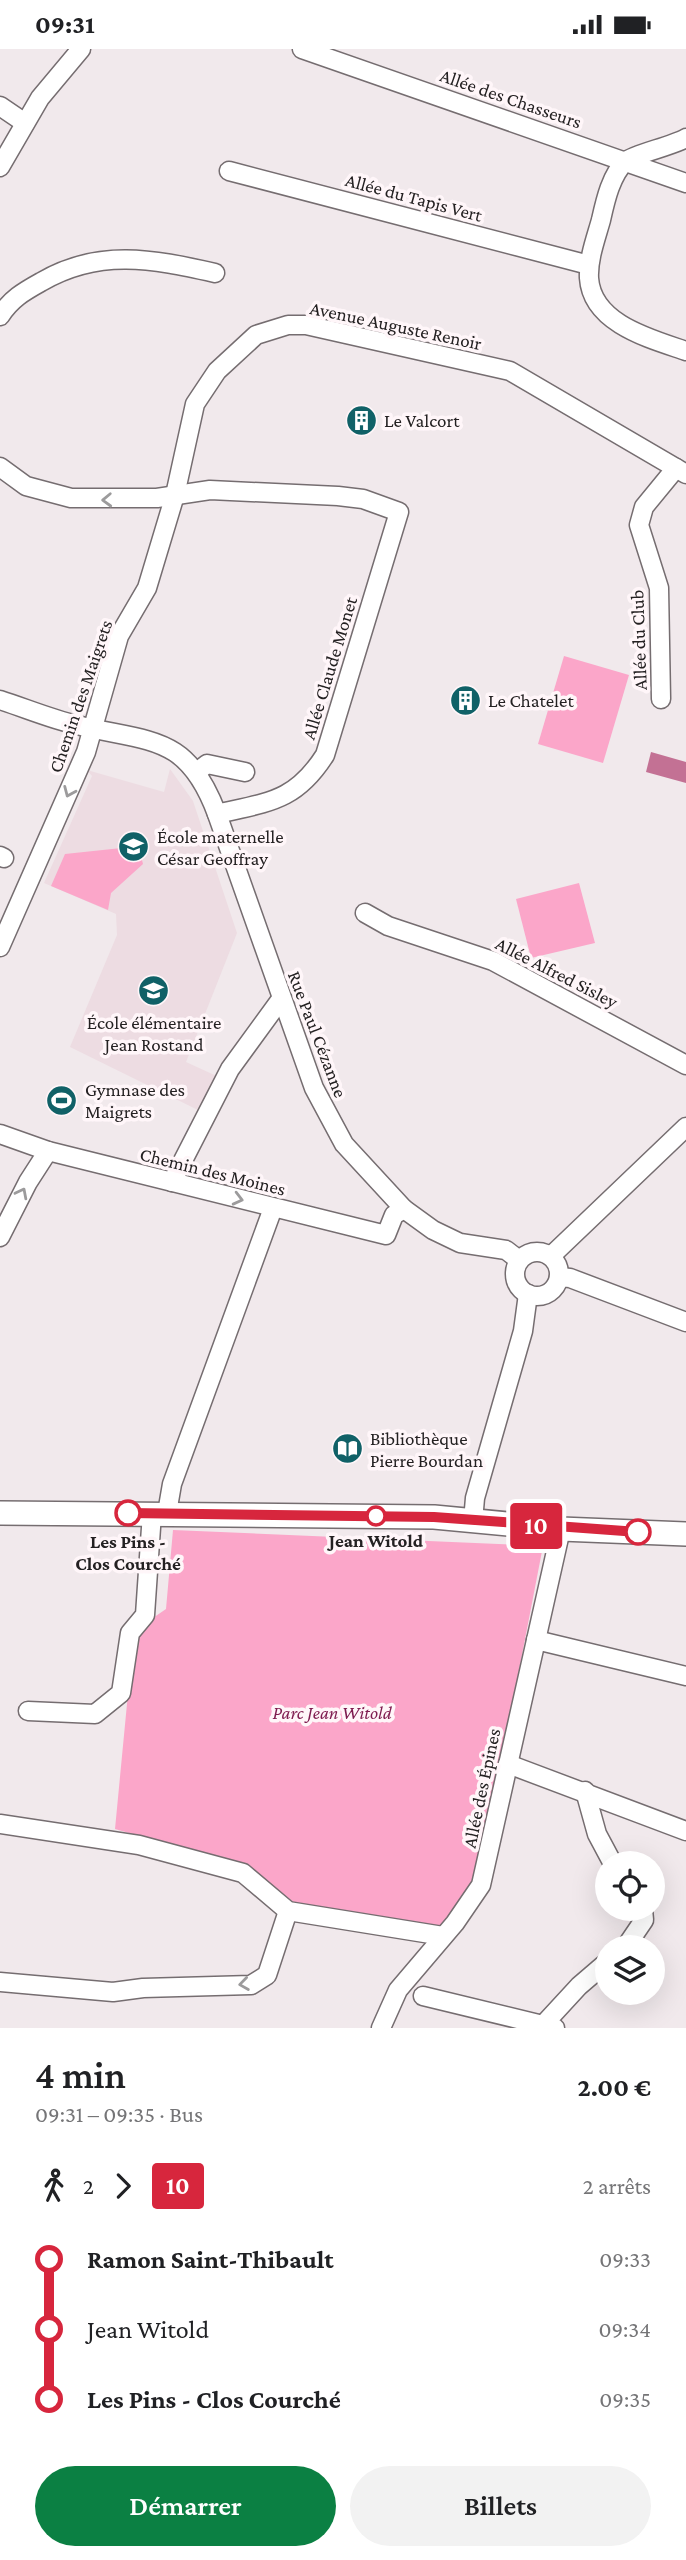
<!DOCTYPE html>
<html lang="fr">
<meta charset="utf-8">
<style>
:root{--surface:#fff;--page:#f2f2f2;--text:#202124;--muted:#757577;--accent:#0b8043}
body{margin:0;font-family:"Crimson Pro",serif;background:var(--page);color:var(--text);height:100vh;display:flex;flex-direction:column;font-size:26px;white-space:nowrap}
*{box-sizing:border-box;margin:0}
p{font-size:23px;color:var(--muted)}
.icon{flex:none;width:38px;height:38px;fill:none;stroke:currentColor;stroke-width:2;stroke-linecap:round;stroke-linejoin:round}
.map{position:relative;height:1979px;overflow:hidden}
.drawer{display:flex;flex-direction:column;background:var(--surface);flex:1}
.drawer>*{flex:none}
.badge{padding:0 14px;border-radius:5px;font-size:24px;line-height:46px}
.fabs{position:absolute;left:595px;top:1802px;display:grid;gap:14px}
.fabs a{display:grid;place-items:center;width:70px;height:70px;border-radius:50%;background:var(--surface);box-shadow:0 7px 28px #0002;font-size:35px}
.map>.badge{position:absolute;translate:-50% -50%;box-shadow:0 0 0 4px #fff}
.legs{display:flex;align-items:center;gap:10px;height:77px;padding:0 35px;font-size:23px}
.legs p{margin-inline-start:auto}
.summary{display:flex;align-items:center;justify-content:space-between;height:119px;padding:0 35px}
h1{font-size:38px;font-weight:600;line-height:52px}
.action{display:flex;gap:14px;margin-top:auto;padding:14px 35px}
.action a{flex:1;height:80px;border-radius:42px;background:var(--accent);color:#fff;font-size:28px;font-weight:600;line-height:80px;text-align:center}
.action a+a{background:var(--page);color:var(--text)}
ul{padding:0 35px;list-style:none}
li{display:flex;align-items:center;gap:24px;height:70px;font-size:26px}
li i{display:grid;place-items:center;width:10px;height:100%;margin:0 9px;background:currentColor}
li i::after{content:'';width:18px;height:18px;margin:-9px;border:5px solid;border-radius:50%;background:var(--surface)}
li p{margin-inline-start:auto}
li:first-child i{background:linear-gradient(#0000 50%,currentColor 0)}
li:last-child i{background:linear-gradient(currentColor 50%,#0000 0)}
.status{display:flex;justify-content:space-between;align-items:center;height:49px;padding:0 35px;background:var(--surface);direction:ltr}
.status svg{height:19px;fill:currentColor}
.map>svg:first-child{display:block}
.built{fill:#eddce2}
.green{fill:#fba6c9}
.water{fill:#c37194}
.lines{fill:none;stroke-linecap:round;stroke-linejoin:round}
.minor-casing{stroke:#756d70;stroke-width:21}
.major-casing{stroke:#756d70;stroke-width:26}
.minor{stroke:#fff;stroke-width:18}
.major{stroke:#fff;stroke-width:23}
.oneway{stroke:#9c9b9c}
.line-1-casing{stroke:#fff;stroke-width:16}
.line-1{stroke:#d7263d;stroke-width:10}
.stop-1-dot{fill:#fff;stroke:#d7263d;stroke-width:3.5}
.labels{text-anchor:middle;stroke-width:7;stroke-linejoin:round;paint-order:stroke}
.street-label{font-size:19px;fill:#242122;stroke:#fff6f9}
.poi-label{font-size:19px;fill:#242122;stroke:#fff6f9;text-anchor:start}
.stop-label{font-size:19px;font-weight:bold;fill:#242122;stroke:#fff6f9}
.park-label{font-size:19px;font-style:italic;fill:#7e1b4f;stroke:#fff6f9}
</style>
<div class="status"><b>09:31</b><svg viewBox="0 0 49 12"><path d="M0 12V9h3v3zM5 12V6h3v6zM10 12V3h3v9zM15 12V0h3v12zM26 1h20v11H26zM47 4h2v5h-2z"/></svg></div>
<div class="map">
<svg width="686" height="1979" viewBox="0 0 686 1979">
<rect width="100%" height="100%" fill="#f1e9ec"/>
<polygon class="built" points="170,720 193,752 237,884 186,1013 221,1029 202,1063 70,998 117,886 116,865 44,834 92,727 87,721 164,743"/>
<g class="green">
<polygon points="564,607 629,626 603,714 538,695"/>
<polygon points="131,798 140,803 143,815 111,844 108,861 51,837 65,805"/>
<polygon points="579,834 595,894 531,909 516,850"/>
<polygon points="173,1481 543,1497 478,1833 447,1878 306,1863 251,1819 115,1780 134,1582 166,1560"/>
</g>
<polygon class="water" points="651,703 686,713 686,734 646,723"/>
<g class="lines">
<defs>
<g id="minor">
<polyline points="302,0 686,134"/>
<polyline points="0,57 25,74"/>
<path d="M686,89c-14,8 -51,16 -60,23 -15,13 -21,41 -25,59 -5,18 -13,39 -12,58 3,46 62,61 97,73"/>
<polyline points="0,118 40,49 81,0"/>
<polyline points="229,122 589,216"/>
<path d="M0,267c11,-17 23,-24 41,-34 58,-34 111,-23 174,-9"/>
<path d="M0,418l26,19 45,12h86l53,-8 128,6 25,3 36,13 -74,243c-30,47 -57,47 -108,59"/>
<polyline points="661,650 659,539 639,476 644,458 676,419"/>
<path d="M0,651c25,8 51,19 77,25 73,18 110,8 140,89l97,274 30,56 60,65 29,21 27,13 46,7 13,10"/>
<polyline points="198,722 207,715 245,723"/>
<polyline points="0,807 4,809"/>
<polyline points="365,864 388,877 493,912 686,1016"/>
<polyline points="0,898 86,703 119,587 147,539 175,446 195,355 217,322 256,286 288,276 306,276 510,322 686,425"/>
<polyline points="0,1085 48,1102 386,1186 394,1166 404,1160"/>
<polyline points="172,1133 230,1020 281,950"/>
<polyline points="0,1188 28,1133 48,1102"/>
<circle cx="537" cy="1225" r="22"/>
<polyline points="551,1207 686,1078"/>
<polyline points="559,1228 570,1229 686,1273"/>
<polyline points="167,1464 172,1435 273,1159"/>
<polyline points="473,1472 475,1449 523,1282 528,1245"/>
<polyline points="536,1591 686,1627"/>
<polyline points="28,1662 95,1665 121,1644 130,1584 145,1566 152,1464"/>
<polyline points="508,1715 686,1782"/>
<polyline points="585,1742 597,1785 613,1815"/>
<polyline points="0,1775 139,1796 243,1824 288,1862 443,1887"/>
<polyline points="625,1899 644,1871 643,1860"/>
<polyline points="0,1933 113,1943 143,1939 251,1936 267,1926 288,1862"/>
<polyline points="423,1947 555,1979"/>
<polyline points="543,1976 579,1937 607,1913"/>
<polyline points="381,1979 398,1941 455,1874 481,1836 561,1480"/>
</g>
<polyline id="major" points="0,1464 434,1468 561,1480 686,1485"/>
</defs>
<use href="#minor" class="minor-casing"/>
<use href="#major" class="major-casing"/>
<use href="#minor" class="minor"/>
<use href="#major" class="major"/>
</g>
<defs><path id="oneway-chevron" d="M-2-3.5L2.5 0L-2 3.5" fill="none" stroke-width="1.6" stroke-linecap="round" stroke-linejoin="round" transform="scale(1.75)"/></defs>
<g class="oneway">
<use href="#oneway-chevron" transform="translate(107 451) rotate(178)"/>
<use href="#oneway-chevron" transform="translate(69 743) rotate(113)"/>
<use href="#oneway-chevron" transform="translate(22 1144) rotate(-63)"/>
<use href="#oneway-chevron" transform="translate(238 1150) rotate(14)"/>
<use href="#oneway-chevron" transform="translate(244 1935) rotate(172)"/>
</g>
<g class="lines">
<defs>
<polyline id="line-1" points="128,1464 434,1468 638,1483"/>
</defs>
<use href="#line-1" class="line-1-casing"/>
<use href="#line-1" class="line-1"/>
</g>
<defs>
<symbol id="building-disc" viewBox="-11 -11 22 22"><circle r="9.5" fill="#106167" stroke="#fff6f9"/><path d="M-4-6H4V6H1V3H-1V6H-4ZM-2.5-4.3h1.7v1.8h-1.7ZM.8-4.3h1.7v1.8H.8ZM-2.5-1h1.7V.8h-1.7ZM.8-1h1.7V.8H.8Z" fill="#fff"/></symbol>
<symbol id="school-disc" viewBox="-11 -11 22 22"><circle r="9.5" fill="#106167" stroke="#fff6f9"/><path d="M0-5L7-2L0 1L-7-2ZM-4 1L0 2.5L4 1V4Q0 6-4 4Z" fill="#fff"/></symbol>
<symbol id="stadium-disc" viewBox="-11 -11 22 22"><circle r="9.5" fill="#106167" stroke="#fff6f9"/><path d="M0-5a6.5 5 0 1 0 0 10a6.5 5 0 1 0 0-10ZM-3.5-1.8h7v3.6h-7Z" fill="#fff"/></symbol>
<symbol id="library-disc" viewBox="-11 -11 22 22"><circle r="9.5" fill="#106167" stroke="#fff6f9"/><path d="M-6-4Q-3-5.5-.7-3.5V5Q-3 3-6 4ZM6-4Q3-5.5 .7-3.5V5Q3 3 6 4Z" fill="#fff"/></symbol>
</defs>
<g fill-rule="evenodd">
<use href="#building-disc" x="344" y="354" width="35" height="35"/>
<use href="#building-disc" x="448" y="634" width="35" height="35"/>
<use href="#school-disc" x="116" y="780" width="35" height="35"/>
<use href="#school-disc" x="136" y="924" width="35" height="35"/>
<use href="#stadium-disc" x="44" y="1034" width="35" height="35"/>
<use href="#library-disc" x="330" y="1382" width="35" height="35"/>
</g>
<g class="stop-1-dot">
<circle cx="128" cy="1464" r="12"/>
<circle cx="376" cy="1467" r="9"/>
<circle cx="638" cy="1483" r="12"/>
</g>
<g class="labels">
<g class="street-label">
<text transform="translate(511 49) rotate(19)" y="7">Allée des Chasseurs</text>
<text transform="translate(414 148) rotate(15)" y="7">Allée du Tapis Vert</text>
<text transform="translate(396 276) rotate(12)" y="7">Avenue Auguste Renoir</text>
<text transform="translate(638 591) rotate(-92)" y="7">Allée du Club</text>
<text transform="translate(329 619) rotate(-73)" y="7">Allée Claude Monet</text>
<text transform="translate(80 647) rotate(-71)" y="7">Chemin des Maigrets</text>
<text transform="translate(557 923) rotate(27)" y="7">Allée Alfred Sisley</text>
<text transform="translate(318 985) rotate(69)" y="7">Rue Paul Cézanne</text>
<text transform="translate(213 1122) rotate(14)" y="7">Chemin des Moines</text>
<text transform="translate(481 1739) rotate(-78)" y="7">Allée des Épines</text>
</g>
<g class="poi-label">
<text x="384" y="378">Le Valcort</text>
<text x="488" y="658">Le Chatelet</text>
<text x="157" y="794">École maternelle<tspan x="157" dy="22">César Geoffray</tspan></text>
<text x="154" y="980" text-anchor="middle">École élémentaire<tspan x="154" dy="22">Jean Rostand</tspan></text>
<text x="85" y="1047">Gymnase des<tspan x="85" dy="22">Maigrets</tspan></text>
<text x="370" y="1396">Bibliothèque<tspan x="370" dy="22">Pierre Bourdan</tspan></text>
</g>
<g class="stop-label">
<text x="376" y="1498">Jean Witold</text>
<text x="128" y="1499">Les Pins -<tspan x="128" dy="22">Clos Courché</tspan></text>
</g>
<g class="park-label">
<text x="332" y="1670">Parc Jean Witold</text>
</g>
</g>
</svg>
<div class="fabs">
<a><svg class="icon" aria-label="locate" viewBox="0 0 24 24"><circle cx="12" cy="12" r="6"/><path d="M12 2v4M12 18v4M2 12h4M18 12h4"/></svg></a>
<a><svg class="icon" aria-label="layers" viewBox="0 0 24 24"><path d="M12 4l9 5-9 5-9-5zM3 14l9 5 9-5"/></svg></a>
</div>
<b class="badge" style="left:536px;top:1477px;background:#d7263d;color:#fff">10</b>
</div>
<section class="drawer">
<div class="summary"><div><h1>4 min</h1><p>09:31 – 09:35 · Bus</p></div><b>2.00 €</b></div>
<div class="legs"><svg class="icon" aria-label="walk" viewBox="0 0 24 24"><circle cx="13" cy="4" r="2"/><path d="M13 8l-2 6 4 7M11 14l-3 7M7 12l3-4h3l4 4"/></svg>2<svg class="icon" aria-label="forward" viewBox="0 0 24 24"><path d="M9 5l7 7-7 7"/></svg><b class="badge" style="background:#d7263d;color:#fff">10</b><p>2 arrêts</p></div>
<ul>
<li><i style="color:#d7263d"></i><b>Ramon Saint-Thibault</b><p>09:33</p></li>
<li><i style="color:#d7263d"></i><span>Jean Witold</span><p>09:34</p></li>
<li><i style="color:#d7263d"></i><b>Les Pins - Clos Courché</b><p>09:35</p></li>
</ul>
<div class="action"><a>Démarrer</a><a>Billets</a></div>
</section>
